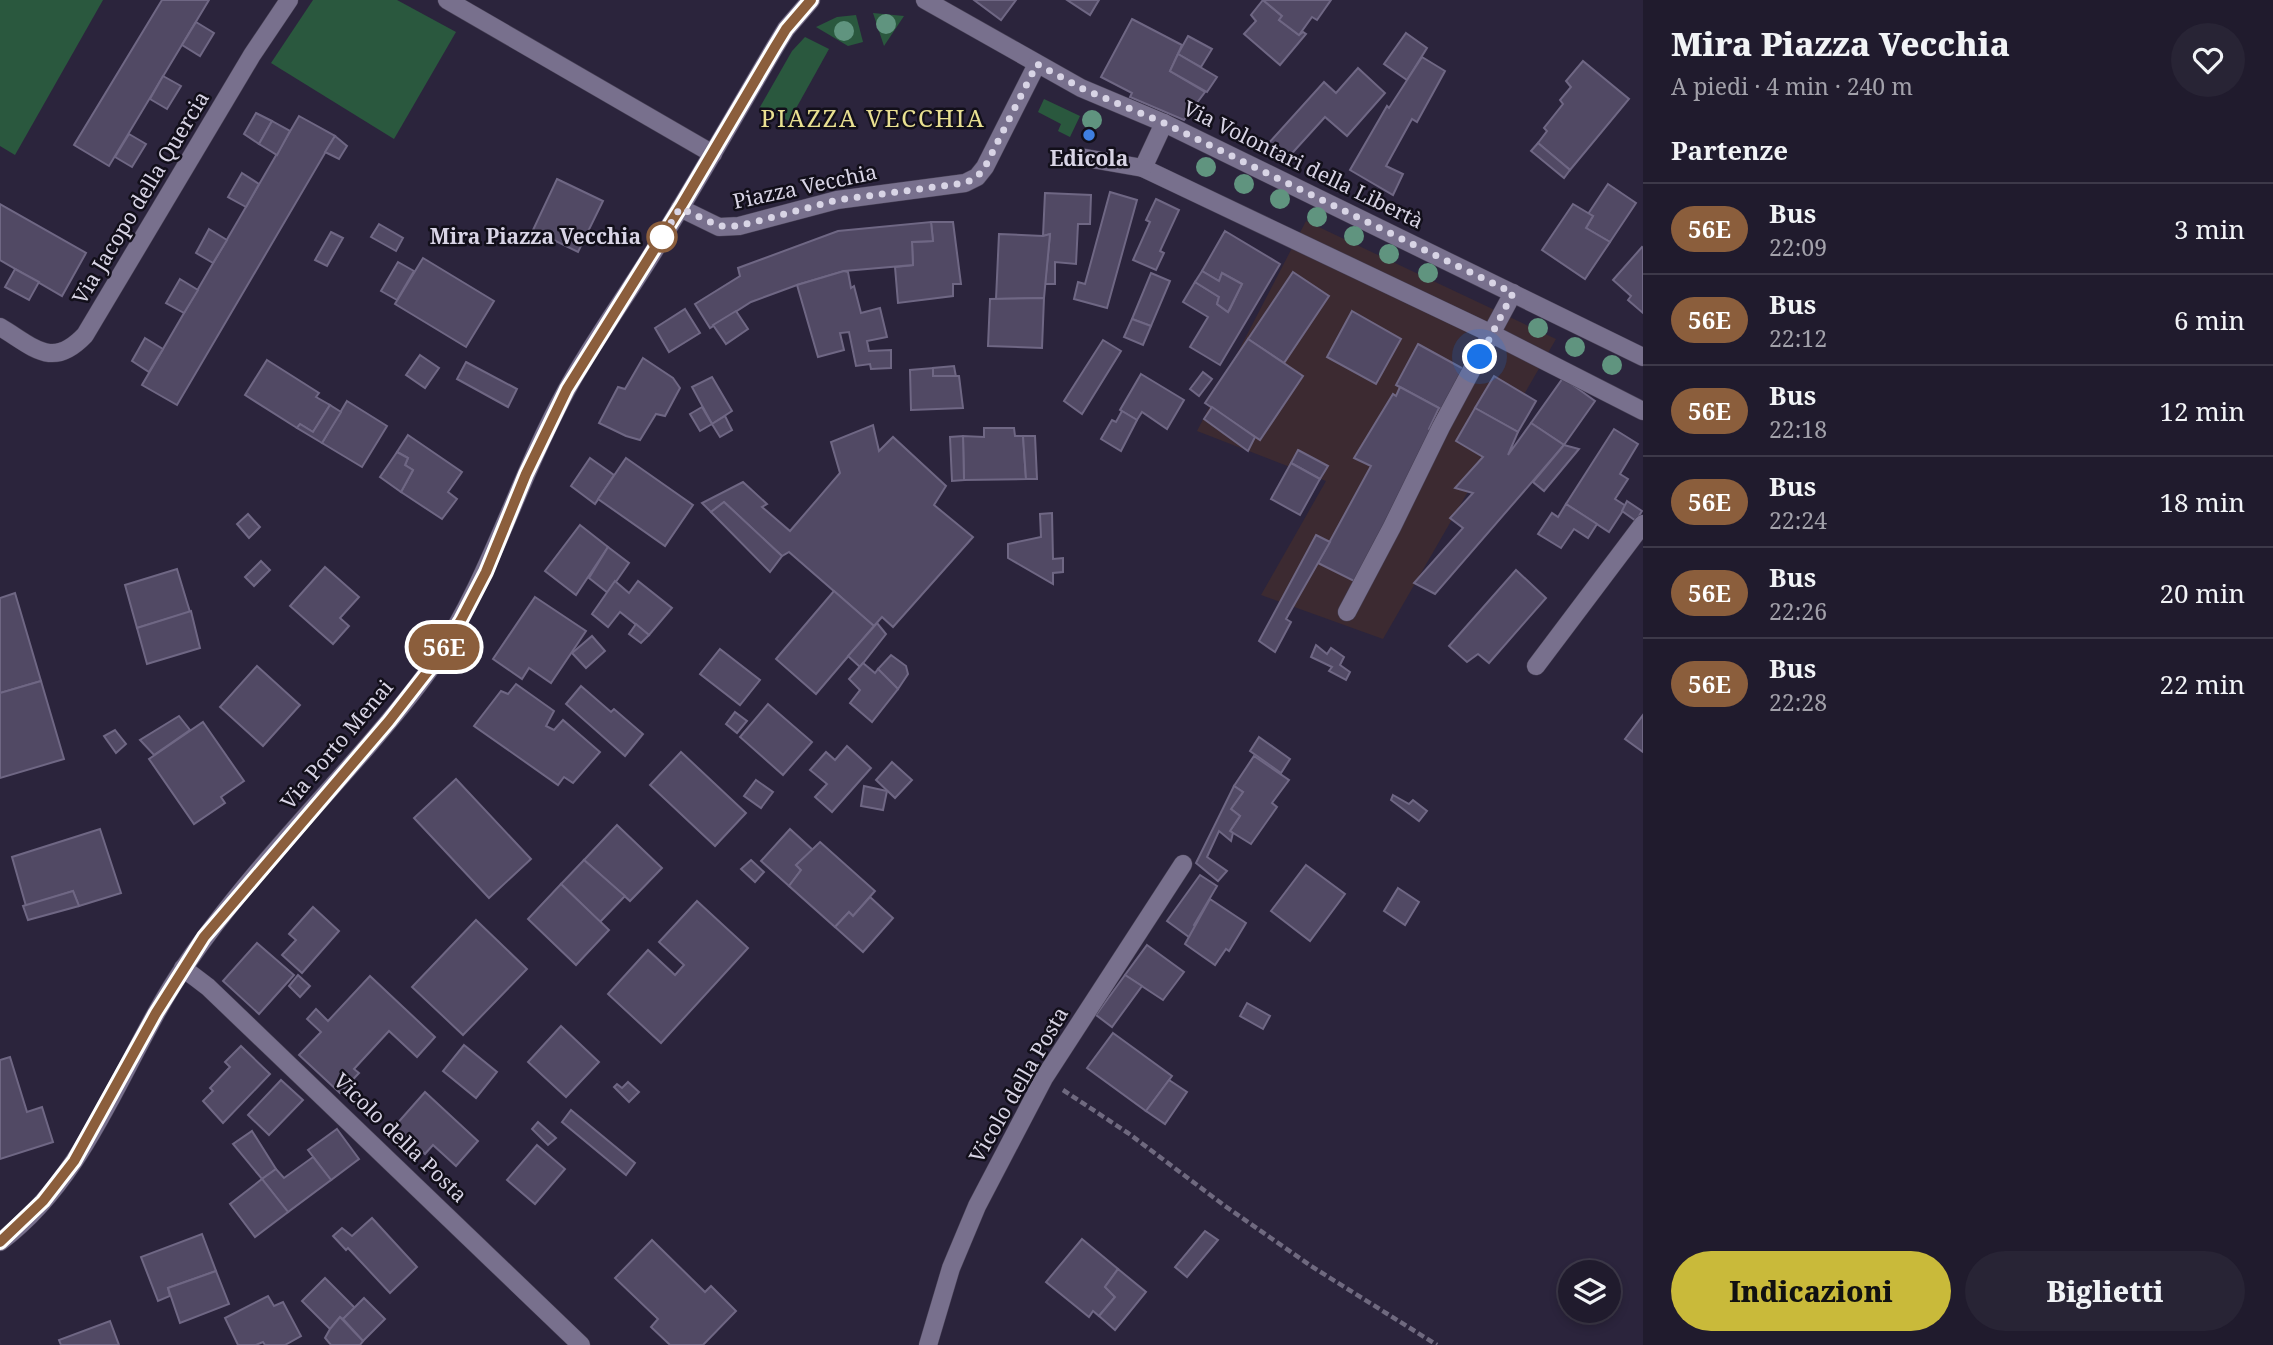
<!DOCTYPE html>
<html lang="it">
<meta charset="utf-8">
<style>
:root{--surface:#201b2d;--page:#282435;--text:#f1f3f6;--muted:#a2a1aa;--line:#3d3949;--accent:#c9ba3a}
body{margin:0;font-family:"Noto Serif",serif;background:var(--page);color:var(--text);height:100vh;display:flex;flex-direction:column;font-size:26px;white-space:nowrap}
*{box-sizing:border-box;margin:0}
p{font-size:23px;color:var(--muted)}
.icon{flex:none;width:38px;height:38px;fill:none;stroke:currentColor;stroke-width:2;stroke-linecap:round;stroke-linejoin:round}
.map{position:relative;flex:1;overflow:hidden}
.panel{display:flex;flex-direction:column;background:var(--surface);width:630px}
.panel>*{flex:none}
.badge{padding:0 14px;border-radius:23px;font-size:24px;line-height:46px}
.controls{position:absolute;left:1558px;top:1260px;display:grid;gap:14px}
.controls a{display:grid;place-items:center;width:63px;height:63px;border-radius:50%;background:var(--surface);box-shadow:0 4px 10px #0003,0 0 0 2px var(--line);font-size:35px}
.you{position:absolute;width:35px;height:35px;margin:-18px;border:5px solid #fff;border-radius:50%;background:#1a73e8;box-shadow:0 0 0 10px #1a73e833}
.map>.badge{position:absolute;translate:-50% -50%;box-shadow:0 0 0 4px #fff}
h2{padding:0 28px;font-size:26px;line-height:63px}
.round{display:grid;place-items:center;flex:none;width:74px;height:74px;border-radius:37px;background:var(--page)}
.headline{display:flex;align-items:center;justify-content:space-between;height:119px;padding:0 28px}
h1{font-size:33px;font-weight:800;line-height:52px}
.cta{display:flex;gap:14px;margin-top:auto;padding:14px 28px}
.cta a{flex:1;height:80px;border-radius:42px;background:var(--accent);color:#111;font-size:28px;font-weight:800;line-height:80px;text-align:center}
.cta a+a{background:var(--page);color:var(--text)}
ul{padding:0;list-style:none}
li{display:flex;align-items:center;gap:21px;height:91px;padding:0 28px;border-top:2px solid var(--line)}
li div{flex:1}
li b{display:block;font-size:26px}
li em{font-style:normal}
li .badge{min-width:77px;font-weight:700;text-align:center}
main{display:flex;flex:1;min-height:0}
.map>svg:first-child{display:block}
.industrial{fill:#3c2a31}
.green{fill:#2a583e}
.building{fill:#514964;stroke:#6f6784;stroke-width:2}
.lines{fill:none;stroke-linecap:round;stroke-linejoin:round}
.minor-casing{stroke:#474055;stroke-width:19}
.path{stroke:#6f697f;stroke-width:4.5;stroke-dasharray:7 3.5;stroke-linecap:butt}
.minor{stroke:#78708d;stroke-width:18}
.tree{fill:#60947f}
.line-casing{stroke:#fff;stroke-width:16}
.line{stroke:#8b5e3c;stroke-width:10}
.walk{stroke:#d8d4e5;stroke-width:7;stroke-dasharray:0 12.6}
.shop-dot{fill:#3f7fe0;stroke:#120f1a;stroke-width:2.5}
.stop-dot{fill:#fff;stroke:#8b5e3c;stroke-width:3.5}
.labels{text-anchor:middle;stroke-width:5;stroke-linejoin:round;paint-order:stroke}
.poi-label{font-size:21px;font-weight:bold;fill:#d8d4e5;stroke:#120f1a}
.street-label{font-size:21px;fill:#d8d4e5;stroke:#120f1a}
.stop-label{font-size:21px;font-weight:bold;fill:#d8d4e5;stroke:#120f1a;text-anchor:end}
.quarter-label{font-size:24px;letter-spacing:2px;fill:#e9e091;stroke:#120f1a}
</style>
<main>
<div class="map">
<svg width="1643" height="1345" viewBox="0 0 1643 1345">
<rect width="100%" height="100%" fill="#2b243c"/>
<polygon class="industrial" points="1306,221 1556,339 1383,639 1261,595 1326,481 1197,431"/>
<g class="green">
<polygon points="0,0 103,0 15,155 0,146"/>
<polygon points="313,0 397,0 456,32 394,139 271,63"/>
<polygon points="873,13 904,16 884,46"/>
<polygon points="856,15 863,42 848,46 816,27 837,17"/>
<polygon points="805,37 829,49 789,121 760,107 792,51"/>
<polygon points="1044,99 1080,116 1070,137 1058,131 1061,124 1038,112"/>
</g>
<g class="building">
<polygon points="162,0 209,0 109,166 74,145"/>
<polygon points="974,0 1016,0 1001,20"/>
<polygon points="1067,0 1099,0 1090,15"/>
<polygon points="1263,0 1282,16 1279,20 1299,35 1303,32 1306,34 1280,65 1244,34 1256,21 1251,15"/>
<polygon points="1263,0 1331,0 1317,20 1312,17 1299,35 1279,20 1282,16"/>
<polygon points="1132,19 1182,45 1170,71 1205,92 1184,120 1130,97 1132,93 1101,77"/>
<polygon points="196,22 214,33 200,56 182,45"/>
<polygon points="1406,33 1427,48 1407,80 1384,64"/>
<polygon points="1188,36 1212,49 1201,67 1178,54"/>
<polygon points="1178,54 1217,77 1207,92 1170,71"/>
<polygon points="1422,57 1445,71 1417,122 1412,119 1386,166 1403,174 1393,195 1350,170 1387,106 1389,108"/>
<polygon points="1583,61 1629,99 1570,170 1538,143 1547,131 1544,128 1563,104 1560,100 1571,87 1566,81"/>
<polygon points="1358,68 1385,93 1347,136 1325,117 1285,161 1267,145 1324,82 1336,93"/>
<polygon points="163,76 181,86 167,109 150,99"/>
<polygon points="256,113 272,121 259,144 244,134"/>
<polygon points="299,116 335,136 177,405 142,385"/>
<polygon points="272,121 290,131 277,155 259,144"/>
<polygon points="129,134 146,144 132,167 115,157"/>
<polygon points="335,136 347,146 339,159 325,152"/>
<polygon points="1538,143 1570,170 1564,178 1531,151"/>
<polygon points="242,173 259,184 246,207 228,197"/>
<polygon points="557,179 603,201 578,252 533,230"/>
<polygon points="1608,184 1636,203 1610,242 1586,228 1593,216 1588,214"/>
<polygon points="1110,192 1137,200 1107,308 1074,299 1078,282 1085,284"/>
<polygon points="1045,193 1091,195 1090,224 1078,224 1076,264 1055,262 1055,284 1045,284 1050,234 1043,236"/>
<polygon points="1156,199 1179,210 1160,251 1164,253 1156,270 1133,260 1150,222 1146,220"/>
<polygon points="0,204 86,253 62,296 0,260"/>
<polygon points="1573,204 1593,216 1586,228 1610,242 1585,279 1542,250"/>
<polygon points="931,222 953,222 961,284 953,284 953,296 898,303 895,267 913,265 912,242 933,241"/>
<polygon points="931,222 933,241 912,242 913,265 844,271 797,285 751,302 710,328 695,304 740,276 738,268 838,231"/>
<polygon points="379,224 403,238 396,251 371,237"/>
<polygon points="209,229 227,240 213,263 196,253"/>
<polygon points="1225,231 1280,264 1220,365 1190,347 1208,317 1183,302 1195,282 1219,297 1217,304 1228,312 1230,309 1242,284 1222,273 1219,281 1202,271"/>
<polygon points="331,232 343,238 327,266 315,260"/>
<polygon points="999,234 1043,236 1050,234 1044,298 996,299"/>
<polygon points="1642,247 1643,248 1643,313 1628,300 1631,296 1613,280"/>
<polygon points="423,258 494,301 466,347 395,304"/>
<polygon points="398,262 414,271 397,300 381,291"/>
<polygon points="15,269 39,282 29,300 5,287"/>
<polygon points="844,271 848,272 851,288 854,286 861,313 880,308 887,337 867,341 869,351 891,350 891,368 871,369 870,364 856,366 849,332 840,333 844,350 818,357 797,285"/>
<polygon points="1202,271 1219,281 1222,273 1242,284 1228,312 1217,304 1219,297 1195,282"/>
<polygon points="1293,272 1329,296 1284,363 1248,339"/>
<polygon points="1151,273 1170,281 1151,326 1132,319"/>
<polygon points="180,279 198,290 184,313 166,303"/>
<polygon points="1044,298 1042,348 988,346 990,299"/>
<polygon points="685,309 700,333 669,352 655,328"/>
<polygon points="736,311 748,329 726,344 713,325"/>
<polygon points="1352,311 1401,339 1376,384 1327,357"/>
<polygon points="1132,319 1151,326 1143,345 1124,337"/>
<polygon points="145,338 163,349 149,372 132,361"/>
<polygon points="1248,339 1303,376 1260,440 1205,403"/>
<polygon points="1103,340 1121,351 1082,414 1064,401"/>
<polygon points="1418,344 1469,372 1448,413 1396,385"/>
<polygon points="420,355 439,368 425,388 406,375"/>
<polygon points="643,358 673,378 680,388 665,416 656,414 640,440 626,436 599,423 618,387 625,389"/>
<polygon points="267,360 319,393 316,397 330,405 313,432 300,424 297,428 245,395"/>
<polygon points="466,362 517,389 508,407 457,379"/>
<polygon points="954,366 956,377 933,376 933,368"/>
<polygon points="933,368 933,376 959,376 963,408 911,410 910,370"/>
<polygon points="1203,372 1212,379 1199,396 1190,389"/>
<polygon points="1141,374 1184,400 1167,429 1142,412 1137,420 1120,410"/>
<polygon points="1494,376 1536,401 1518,432 1475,408"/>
<polygon points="712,377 732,411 712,424 692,387"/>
<polygon points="1563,378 1595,401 1564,445 1531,423"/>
<polygon points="1400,387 1439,408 1429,429 1435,433 1354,581 1318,563 1371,466 1354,458 1393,394 1396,396"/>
<polygon points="347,401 387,426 362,467 322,443"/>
<polygon points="330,405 341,412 322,443 297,428 300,424 313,432"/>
<polygon points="702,407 712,424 700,431 690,414"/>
<polygon points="1212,407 1255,437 1248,451 1204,419"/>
<polygon points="1475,408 1518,432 1508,455 1531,423 1564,445 1435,594 1414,583 1463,528 1450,518 1473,493 1455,488 1483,457 1456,441"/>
<polygon points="1122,411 1137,420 1121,451 1101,439 1112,420 1116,422"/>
<polygon points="725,416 732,430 720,437 712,424"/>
<polygon points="873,425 879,451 893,437 946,486 934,505 973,537 893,627 882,617 874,626 789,552 782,556 724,502 711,512 702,503 743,482 767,504 762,507 790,531 840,473 831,442"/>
<polygon points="984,428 1014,428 1015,436 1023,436 1026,479 964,480 963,436 984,437"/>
<polygon points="1614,429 1638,444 1620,474 1628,479 1615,499 1626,506 1609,532 1566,504"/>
<polygon points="408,435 462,472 448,492 457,499 442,519 401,492 413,470 405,465 408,458 397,452"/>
<polygon points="963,436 964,480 952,481 950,437"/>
<polygon points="1023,436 1035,436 1037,479 1026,479"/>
<polygon points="1564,445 1579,449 1544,491 1533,482"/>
<polygon points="1298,450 1328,466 1320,479 1291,463"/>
<polygon points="397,452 408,458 405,465 413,470 401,492 380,477"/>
<polygon points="590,458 614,475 595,504 571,486"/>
<polygon points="626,458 693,505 665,546 598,499"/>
<polygon points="1291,463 1320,479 1300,515 1271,499"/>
<polygon points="1627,501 1642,511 1636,521 1622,511"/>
<polygon points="724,502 782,556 770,572 711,512"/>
<polygon points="1566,504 1597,524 1588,538 1574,529 1561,548 1538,534 1552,513 1558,517"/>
<polygon points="1052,513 1053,559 1063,558 1063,572 1053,573 1053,584 1008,558 1008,544 1041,537 1040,514"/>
<polygon points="248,514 260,527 249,538 237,524"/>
<polygon points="580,525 608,547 576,595 545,571"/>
<polygon points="1316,535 1330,542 1286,619 1291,622 1275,652 1259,641"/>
<polygon points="608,547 629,563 608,593 589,578"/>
<polygon points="261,561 270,570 254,586 245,577"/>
<polygon points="325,567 359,597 340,618 349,626 333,644 290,606"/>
<polygon points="177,569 190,612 137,628 125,585"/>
<polygon points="1516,570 1546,598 1489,663 1478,654 1467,662 1449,646"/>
<polygon points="615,581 629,593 638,581 672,608 649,635 620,612 608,627 592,614"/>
<polygon points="834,591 874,626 816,694 776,659"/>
<polygon points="15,593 41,681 0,693 0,598"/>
<polygon points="535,597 586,631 551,683 529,668 522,679 493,659"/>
<polygon points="191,611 200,648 147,664 137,628"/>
<polygon points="877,623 886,634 860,667 848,656"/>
<polygon points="636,624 649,635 641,643 629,634"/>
<polygon points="592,636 605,651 586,668 572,653"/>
<polygon points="1316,645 1327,654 1331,648 1344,657 1340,665 1350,672 1346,680 1329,671 1332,667 1311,657"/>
<polygon points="720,649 760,680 740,705 700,674"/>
<polygon points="891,655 906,666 908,674 898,689 878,669"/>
<polygon points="863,663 875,673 878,669 898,689 872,722 850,703 860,690 849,679"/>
<polygon points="257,666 300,705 263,746 220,707"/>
<polygon points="41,681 64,759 0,778 0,693"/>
<polygon points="516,684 554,711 546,726 554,730 563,720 600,752 573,783 564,777 558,785 474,726 501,691 508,694"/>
<polygon points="581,686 611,712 614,709 643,734 625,756 566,704"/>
<polygon points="768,704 812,742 783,775 740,737"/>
<polygon points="735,712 747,721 737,733 726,724"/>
<polygon points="1643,715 1643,752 1625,739"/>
<polygon points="179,716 190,730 154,755 140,740"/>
<polygon points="203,722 244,781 221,797 225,803 194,824 149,759"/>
<polygon points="115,730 126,744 116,753 104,736"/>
<polygon points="1259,737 1290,759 1281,773 1250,751"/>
<polygon points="847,746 871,768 832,812 815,797 827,784 810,770 826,752 835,760"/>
<polygon points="681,752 746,813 715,846 650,785"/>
<polygon points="1254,756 1289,780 1272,803 1277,807 1251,844 1230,831 1240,816 1231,809 1243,792 1234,786"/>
<polygon points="892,762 912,780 895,798 876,780"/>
<polygon points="456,779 531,859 489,898 414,818"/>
<polygon points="756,780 773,792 761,808 744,796"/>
<polygon points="864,786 887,791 883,810 861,806"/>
<polygon points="1234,786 1243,792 1231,809 1240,816 1230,831 1233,833 1231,841 1219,831 1207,857 1227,871 1218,881 1196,863"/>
<polygon points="1393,795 1409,804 1413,800 1427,811 1419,821 1391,800"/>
<polygon points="617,825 662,868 630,901 584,860"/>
<polygon points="100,829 121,893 79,906 73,891 26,906 12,857"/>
<polygon points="790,829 813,850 796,865 801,870 789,886 761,861"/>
<polygon points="820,842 875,891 853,916 849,912 835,927 789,886 801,870 796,865"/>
<polygon points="584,860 625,896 600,922 561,884"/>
<polygon points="751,860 764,872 755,882 741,869"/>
<polygon points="1306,865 1345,894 1310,941 1271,911"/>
<polygon points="1200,875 1217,886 1194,925 1196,927 1189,937 1167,921"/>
<polygon points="561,884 609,930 576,965 528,919"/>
<polygon points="1398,888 1419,902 1405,925 1384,911"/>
<polygon points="73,891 79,906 28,920 23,906"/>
<polygon points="870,897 893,918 863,952 835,927 849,912 853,916"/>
<polygon points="1210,899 1246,923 1229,951 1226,949 1215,965 1185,944"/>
<polygon points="697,901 748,948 661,1043 608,994 648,950 675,975 684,965 659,942"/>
<polygon points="313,907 339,931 302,973 282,955 296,940 289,934"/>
<polygon points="476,920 527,969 463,1035 412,987"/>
<polygon points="257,943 294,975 259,1014 223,981"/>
<polygon points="1147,945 1184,972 1163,1000 1125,975"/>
<polygon points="298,975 310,986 300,997 289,986"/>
<polygon points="1125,975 1142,986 1112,1027 1096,1015"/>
<polygon points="370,976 435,1037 417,1057 389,1031 354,1069 359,1073 340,1093 299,1055 321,1032 307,1019 316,1009 328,1021"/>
<polygon points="1247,1003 1270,1016 1263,1029 1240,1016"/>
<polygon points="561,1026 599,1062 566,1097 528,1062"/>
<polygon points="1113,1033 1172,1076 1146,1111 1087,1068"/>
<polygon points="464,1045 497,1072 476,1098 443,1071"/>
<polygon points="241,1046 270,1074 223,1123 203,1101 213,1091 210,1088 230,1067 225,1062"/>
<polygon points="10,1057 27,1112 42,1107 53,1142 0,1159 0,1060"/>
<polygon points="281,1080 303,1100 269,1135 248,1115"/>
<polygon points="1169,1080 1187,1092 1165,1124 1146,1111"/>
<polygon points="628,1082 639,1092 629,1102 614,1087 617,1084 622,1088"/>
<polygon points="425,1092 478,1141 456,1166 433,1145 425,1154 412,1142 405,1151 387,1135"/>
<polygon points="571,1110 635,1163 626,1175 562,1122"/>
<polygon points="538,1122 556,1138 548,1145 532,1129"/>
<polygon points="337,1129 359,1159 331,1180 308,1150"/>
<polygon points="252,1131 276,1169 262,1179 233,1144"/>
<polygon points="537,1145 565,1169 535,1204 507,1180"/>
<polygon points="313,1157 331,1180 288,1212 262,1179 276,1169 284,1178"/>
<polygon points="262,1179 288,1212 255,1237 230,1204"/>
<polygon points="372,1218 417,1267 390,1293 348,1248 346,1250 333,1236 342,1228 352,1236"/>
<polygon points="1205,1231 1218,1240 1187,1277 1175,1267"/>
<polygon points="202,1234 216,1271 168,1288 170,1296 158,1301 141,1257"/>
<polygon points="1082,1239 1118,1269 1105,1287 1115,1297 1099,1316 1093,1311 1089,1317 1046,1282"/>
<polygon points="652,1240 705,1292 711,1286 736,1311 703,1345 670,1345 651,1327 658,1319 615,1278"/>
<polygon points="1118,1269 1146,1292 1115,1330 1099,1316 1115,1297 1105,1287"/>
<polygon points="216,1271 229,1304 180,1323 168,1288"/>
<polygon points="325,1278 355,1308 343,1319 340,1317 330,1329 302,1301"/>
<polygon points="268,1296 274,1306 283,1302 301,1336 285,1345 265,1345 263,1342 256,1345 238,1345 225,1318"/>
<polygon points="364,1298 385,1319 363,1341 343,1319"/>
<polygon points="340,1317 363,1341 360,1345 331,1345 325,1338 330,1329"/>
<polygon points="110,1321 119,1345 61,1345 59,1340"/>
</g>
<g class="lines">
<defs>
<g id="minor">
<polyline points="447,0 713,154"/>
<polyline points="925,0 1081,88 1164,123 1643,357"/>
<polyline points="1164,123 1143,168 1492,334 1643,411"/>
<polyline points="1080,157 1143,168"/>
<polyline points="680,208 719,227 739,226 837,200 965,183 977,177 985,167 1037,64"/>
<path d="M0,327c34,20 52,43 85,8l167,-280 37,-55"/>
<polyline points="1347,612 1392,527 1441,427 1513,293"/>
<polyline points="1536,666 1643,524"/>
<polyline points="183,968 208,987 581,1345"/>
<path d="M0,1242c92,-69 124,-188 187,-279 52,-76 119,-146 180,-216 23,-27 47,-54 67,-84 57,-86 83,-182 132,-272 26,-48 59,-93 88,-140 42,-67 81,-136 121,-204l11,-18 25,-29"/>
<polyline points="928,1345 951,1268 977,1206 1044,1078 1183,864"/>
</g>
</defs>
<use href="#minor" class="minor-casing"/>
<polyline class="path" points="1063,1090 1128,1133 1225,1206 1311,1266 1437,1345"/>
<use href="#minor" class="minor"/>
</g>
<g class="tree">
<circle cx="886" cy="24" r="10"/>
<circle cx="844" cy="31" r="10"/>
<circle cx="1092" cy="120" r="10"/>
<circle cx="1206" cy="167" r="10"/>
<circle cx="1244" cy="184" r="10"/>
<circle cx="1280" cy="199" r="10"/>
<circle cx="1317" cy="217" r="10"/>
<circle cx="1354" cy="236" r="10"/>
<circle cx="1389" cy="254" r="10"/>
<circle cx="1428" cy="273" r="10"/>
<circle cx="1538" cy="328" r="10"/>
<circle cx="1575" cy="347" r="10"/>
<circle cx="1612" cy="365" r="10"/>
</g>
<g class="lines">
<defs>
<polyline id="line" points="0,1242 43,1201 74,1161 156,1013 204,937 389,721 432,666 461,620 486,572 526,474 567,389 680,208 775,47 786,29 811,0"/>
</defs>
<use href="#line" class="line-casing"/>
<use href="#line" class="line"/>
<polyline class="walk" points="662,237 657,246 680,208 719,226 739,226 837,200 965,183 977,177 985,167 1037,64 1081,88 1164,123 1513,293 1480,357"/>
</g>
<circle class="shop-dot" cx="1089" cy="135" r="7"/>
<circle class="stop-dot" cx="662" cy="237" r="14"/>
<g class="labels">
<g class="poi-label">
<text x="1089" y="166">Edicola</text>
</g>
<g class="street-label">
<text transform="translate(1303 165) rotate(26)" y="7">Via Volontari della Libertà</text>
<text transform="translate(805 187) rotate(-12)" y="7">Piazza Vecchia</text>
<text transform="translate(141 198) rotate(-59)" y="7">Via Jacopo della Quercia</text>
<text transform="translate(337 745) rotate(-50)" y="7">Via Porto Menai</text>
<text transform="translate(1019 1085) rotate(-60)" y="7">Vicolo della Posta</text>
<text transform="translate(400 1138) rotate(44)" y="7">Vicolo della Posta</text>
</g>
<g class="stop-label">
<text x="641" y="244">Mira Piazza Vecchia</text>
</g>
<g class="quarter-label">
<text x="873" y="127">PIAZZA VECCHIA</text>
</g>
</g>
</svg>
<div class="controls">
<a><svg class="icon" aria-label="layers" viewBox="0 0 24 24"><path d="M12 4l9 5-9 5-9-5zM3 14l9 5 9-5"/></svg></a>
</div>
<div class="you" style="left:1480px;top:357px"></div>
<b class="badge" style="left:444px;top:647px;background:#8b5e3c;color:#fff">56E</b>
</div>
<section class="panel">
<div class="headline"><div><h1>Mira Piazza Vecchia</h1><p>A piedi · 4 min · 240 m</p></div><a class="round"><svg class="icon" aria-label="heart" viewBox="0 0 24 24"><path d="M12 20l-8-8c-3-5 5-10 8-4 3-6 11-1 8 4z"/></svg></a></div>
<h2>Partenze</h2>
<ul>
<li><span class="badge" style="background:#8b5e3c;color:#fff">56E</span><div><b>Bus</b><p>22:09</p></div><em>3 min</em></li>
<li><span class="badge" style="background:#8b5e3c;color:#fff">56E</span><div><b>Bus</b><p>22:12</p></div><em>6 min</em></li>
<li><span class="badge" style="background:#8b5e3c;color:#fff">56E</span><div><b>Bus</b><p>22:18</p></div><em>12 min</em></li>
<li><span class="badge" style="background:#8b5e3c;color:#fff">56E</span><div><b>Bus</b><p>22:24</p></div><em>18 min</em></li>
<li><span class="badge" style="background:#8b5e3c;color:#fff">56E</span><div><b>Bus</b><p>22:26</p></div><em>20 min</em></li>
<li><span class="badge" style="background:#8b5e3c;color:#fff">56E</span><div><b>Bus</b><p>22:28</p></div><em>22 min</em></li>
</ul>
<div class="cta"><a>Indicazioni</a><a>Biglietti</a></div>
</section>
</main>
